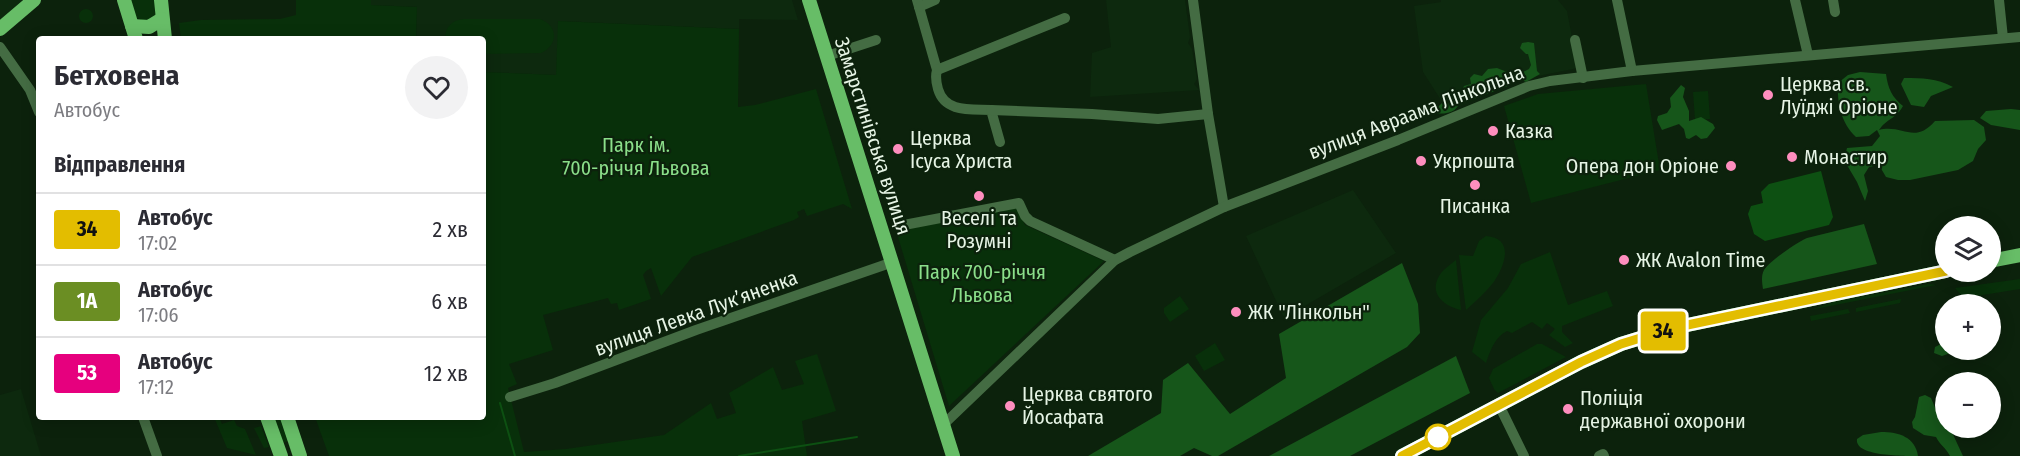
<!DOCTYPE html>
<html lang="uk">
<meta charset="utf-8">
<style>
:root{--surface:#fff;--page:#f2f2f3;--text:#2b2b33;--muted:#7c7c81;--line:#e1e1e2}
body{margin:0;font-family:"Fira Sans Condensed",sans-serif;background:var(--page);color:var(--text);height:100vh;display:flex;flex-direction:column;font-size:22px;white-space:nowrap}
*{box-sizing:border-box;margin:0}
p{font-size:20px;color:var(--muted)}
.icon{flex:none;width:33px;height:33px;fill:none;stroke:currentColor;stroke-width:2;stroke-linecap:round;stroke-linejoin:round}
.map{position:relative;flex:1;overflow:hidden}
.panel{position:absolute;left:36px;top:36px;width:450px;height:384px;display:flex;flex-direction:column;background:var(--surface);border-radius:6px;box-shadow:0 3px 15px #0003}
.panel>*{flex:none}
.badge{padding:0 12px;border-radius:4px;font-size:21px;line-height:39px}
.tools{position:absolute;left:1935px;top:216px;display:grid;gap:12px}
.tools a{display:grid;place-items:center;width:66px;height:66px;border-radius:50%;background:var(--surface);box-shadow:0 3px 15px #0003;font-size:30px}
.map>.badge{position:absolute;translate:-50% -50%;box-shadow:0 0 0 3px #fff}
h2{padding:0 18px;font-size:22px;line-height:54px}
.round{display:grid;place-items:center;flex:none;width:63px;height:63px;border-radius:32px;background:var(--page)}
.overview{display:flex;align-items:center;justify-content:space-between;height:102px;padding:0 18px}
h1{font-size:28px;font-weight:700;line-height:45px}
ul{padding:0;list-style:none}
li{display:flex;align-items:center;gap:18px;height:72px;padding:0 18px;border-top:2px solid var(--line)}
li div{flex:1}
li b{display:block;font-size:22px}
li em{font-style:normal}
li .badge{min-width:66px;font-weight:700;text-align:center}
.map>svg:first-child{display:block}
.built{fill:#0d290e}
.green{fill:#08300a}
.forest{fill:#16561a}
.water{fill:#0d5012}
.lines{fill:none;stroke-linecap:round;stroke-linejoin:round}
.stream{stroke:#0d5012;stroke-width:2}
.minor{stroke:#446c43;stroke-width:10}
.major{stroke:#67bd67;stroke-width:14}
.line-casing{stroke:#fff;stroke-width:14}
.line{stroke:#e3bd00;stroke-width:9}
.poi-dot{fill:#fe8ebe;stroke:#0c220c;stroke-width:2}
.stop-dot{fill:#fff;stroke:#e3bd00;stroke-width:3}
.labels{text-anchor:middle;stroke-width:4.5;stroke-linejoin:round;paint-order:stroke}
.poi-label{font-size:20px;fill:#e6f4e5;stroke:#0c220c;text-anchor:start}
.street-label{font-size:20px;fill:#e6f4e5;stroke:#0c220c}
.park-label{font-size:20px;fill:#8bdf8a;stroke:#0c220c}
</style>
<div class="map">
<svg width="2020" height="456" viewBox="0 0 2020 456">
<rect width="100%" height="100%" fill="#0c220c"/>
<g class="built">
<polygon points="0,0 30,0 0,27"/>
<polygon points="371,0 792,0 798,20 739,19 739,29 559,21 556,75 483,72 483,39 416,39 417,7 371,5"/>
<polygon points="1106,0 1185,0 1190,37 1188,43 1192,49 1197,79 1194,84 1199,90 1090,97 1092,53 1111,47"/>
<polygon points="1441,0 1558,0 1567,11 1578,68 1518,80 1448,111 1423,72 1414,6 1441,2"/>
<polygon points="1353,190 1396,253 1284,318 1246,236"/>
<polygon points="21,389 41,456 0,456 0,395"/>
</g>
<g class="green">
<path d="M130,0h26v15l-8,6c-15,-1 -14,-8 -18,-21z"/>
<polygon points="296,0 371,0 371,5 417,7 416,39 181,39 179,23 201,20 280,19 296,15"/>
<circle cx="86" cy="16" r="7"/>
<path d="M464,19h76c19,7 18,26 1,34l-58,1v-15h-38c0,-12 7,-19 19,-20z"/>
<polygon points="558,21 739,29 738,107 755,105 816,89 852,209 843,204 807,216 804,209 797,212 799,217 794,220 692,257 661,296 651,268 646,271 643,275 651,299 619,310 617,303 611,304 608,298 543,315 553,350 509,364 517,384 508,388 524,452 566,449 664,435 711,403 717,419 736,413 729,393 773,367 782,390 804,384 795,361 817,354 836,411 802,421 807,456 329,456 315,417 483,417 483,72 556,75"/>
<polygon points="1646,84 1660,170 1531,203 1504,106 1538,94"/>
<polygon points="1708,91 1710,119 1695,120 1693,92"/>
<polygon points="1017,208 1025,225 1104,261 949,406 895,227 897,231"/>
<path d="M1486,236c30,2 18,32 7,47 -8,10 -18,19 -27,27l-7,-55 14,1 6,-15z"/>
<path d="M1550,252l18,53 39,-14 6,15 -51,20v6l11,11 -8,4 -16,-12 6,-6 -8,-6 -5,6 -10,-7 -20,11 -5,-2c-12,6 -17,20 -21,32l-14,-11 9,-32 27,-32 13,-24z"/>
<path d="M1456,260l5,50c-18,-4 -34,-18 -20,-37 4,-5 10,-9 15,-13z"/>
<polygon points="2020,279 2020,289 1964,298 1955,288"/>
<polygon points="1928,284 1936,285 1810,310 1834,302"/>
<polygon points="1180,296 1189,309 1170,322 1164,313 1164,308"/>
<polygon points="1901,299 1900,303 1856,312 1856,308"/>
<polygon points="1848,309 1850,313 1811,321 1810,316"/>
<polygon points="1215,343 1225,360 1204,371 1195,356"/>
<polygon points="1537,344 1542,344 1566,357 1498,393 1494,389 1489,378 1493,369"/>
<polygon points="214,417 219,417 222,424 234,420 237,426 245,429 256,455 227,448"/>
<polygon points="273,417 283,417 291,440 282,443"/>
<polygon points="261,426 269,447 264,448 254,428"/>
</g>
<g class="forest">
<polygon points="1528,42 1534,43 1537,71 1540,74 1526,82 1524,81 1521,73 1529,69 1531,65 1528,54 1526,54 1520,48 1522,43"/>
<polygon points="1497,68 1507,72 1510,81 1508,86 1471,100 1462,90 1464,86 1471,84 1470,78 1474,74 1482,76 1488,69"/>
<path d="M1860,72l26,2c2,15 6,23 17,32 -8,14 -16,12 -24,24 24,-6 35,15 56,-9l39,-1 10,7 2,13 -8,9 -5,12 -15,9 -48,10h-12l-12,-3 -7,-12 -10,2 -5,8 4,16 -3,10 -8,-19 -13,-22 3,-12 25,-2 8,-10 -3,-6 -8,6 -13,1c-15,-14 -19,-34 -18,-54l10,-8z"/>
<path d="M1904,78c19,0 32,0 49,9l-22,9 -7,11 -13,-2 -10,-21z"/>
<polygon points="1681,85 1685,88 1683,97 1689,111 1689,121 1701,117 1713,124 1715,128 1707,138 1701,139 1696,135 1689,139 1686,138 1684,129 1679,124 1662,130 1657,120 1658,116 1667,113 1671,107 1670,98"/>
<path d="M1445,100h9l4,6c-5,8 -17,9 -25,6z"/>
<polygon points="2011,109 2020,110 2020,130 1991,125 1980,118 1986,111"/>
<path d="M1864,224l13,40 -114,25c-1,-7 -2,-13 1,-19 7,-10 32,-27 43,-32z"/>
<polygon points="1402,263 1418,304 1420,333 1407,347 1218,456 1212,456 1194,448 1180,456 1088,456 1161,413 1163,380 1188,363 1230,414 1286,378 1279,334"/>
<polygon points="1945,342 1946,350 1959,350 1942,356 1934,353 1935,347"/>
<polygon points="1456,356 1470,393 1350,456 1269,456"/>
<path d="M1925,395l6,3 5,12 9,10 1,8h4l13,28h-13c-4,-8 -10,-11 -14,-19l-12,-2 -11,-7 -1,-6 3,-5 4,-20z"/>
<path d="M1881,432c18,0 34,5 37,24 -17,0 -64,0 -61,-17l6,-4z"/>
</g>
<polygon class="water" points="1821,171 1833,217 1829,225 1765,241 1754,234 1748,214 1751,206 1763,203 1761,192 1769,184"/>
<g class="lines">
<g class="stream">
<polyline points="500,403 515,456"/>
<polyline points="739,456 857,437"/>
</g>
<g class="minor">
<path d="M917,0l20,70c-2,7 -1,12 1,19 7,24 33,20 53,21l9,32"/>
<polyline points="1193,0 1208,114 1224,207"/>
<polyline points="1617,0 1632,71"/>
<polyline points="1795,0 1808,55"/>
<polyline points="1833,0 1835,12"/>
<polyline points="1999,0 2003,38"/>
<polyline points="919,7 935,0"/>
<polyline points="1575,40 1583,78"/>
<polyline points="0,47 30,90 39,112"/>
<polyline points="827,56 876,40"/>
<polyline points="937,70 1065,18"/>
<polyline points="991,110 1092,114 1158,119 1208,114"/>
<polyline points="904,225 1019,203 1025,216 1030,221 1115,260"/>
<polyline points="510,397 555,383 696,330 893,262"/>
<polyline points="1499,405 1524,456"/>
<polyline points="143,417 157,456"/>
<polyline points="944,424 1115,260 1130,252 1224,207 1398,140 1529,86 1550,81 1632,71 2020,37"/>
<polyline points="1599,456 1603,454 1604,456"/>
</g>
<g class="major">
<polyline points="124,0 136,39"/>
<polyline points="161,0 165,39"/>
<polyline points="809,0 953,456"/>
<polyline points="132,26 149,27 162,19"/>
<polyline points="0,29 34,0"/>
<polyline points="1990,261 2020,255"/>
<polyline points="267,417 281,456"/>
<polyline points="287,417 300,456"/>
<polyline points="1402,456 1581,362 1621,344 1673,328 1946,271"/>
</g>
</g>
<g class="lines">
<defs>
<polyline id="line" points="1402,456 1581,362 1621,344 1673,328 1946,271"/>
</defs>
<use href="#line" class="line-casing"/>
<use href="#line" class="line"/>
</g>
<g class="poi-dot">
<circle cx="1768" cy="95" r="6"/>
<circle cx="1493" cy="131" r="6"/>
<circle cx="898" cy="149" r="6"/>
<circle cx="1792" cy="157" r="6"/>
<circle cx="1421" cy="161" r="6"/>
<circle cx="1731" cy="166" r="6"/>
<circle cx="1475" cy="185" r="6"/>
<circle cx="979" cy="196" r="6"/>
<circle cx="1624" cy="260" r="6"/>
<circle cx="1236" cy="312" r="6"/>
<circle cx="1010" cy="406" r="6"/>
<circle cx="1568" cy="409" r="6"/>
</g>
<circle class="stop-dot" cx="1438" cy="437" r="12"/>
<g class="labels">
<g class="poi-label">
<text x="1780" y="91">Церква св.<tspan x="1780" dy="23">Луїджі Оріоне</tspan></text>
<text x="1505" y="138">Казка</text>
<text x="910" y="145">Церква<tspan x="910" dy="23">Ісуса Христа</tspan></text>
<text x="1804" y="164">Монастир</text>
<text x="1433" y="168">Укрпошта</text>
<text x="1719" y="173" text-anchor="end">Опера дон Оріоне</text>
<text x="1475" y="213" text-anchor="middle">Писанка</text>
<text x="979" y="225" text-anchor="middle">Веселі та<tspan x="979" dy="23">Розумні</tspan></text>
<text x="1636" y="267">ЖК Avalon Time</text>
<text x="1248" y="319">ЖК "Лінкольн"</text>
<text x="1022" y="401">Церква святого<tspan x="1022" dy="23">Йосафата</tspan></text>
<text x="1580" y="405">Поліція<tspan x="1580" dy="23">державної охорони</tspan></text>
</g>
<g class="street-label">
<text transform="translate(1416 112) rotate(-21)" y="7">вулиця Авраама Лінкольна</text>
<text transform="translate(873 136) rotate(72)" y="7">Замарстинівська вулиця</text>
<text transform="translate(696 313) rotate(-20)" y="7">вулиця Левка Лукʼяненка</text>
</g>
<g class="park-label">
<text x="636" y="152">Парк ім.<tspan x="636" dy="23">700-річчя Львова</tspan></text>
<text x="982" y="279">Парк 700-річчя<tspan x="982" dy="23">Львова</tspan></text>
</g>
</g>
</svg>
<div class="tools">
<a><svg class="icon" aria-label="layers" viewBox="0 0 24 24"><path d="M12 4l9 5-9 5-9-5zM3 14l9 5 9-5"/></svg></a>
<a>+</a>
<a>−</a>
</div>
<b class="badge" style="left:1663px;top:331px;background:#e3bd00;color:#111">34</b>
<section class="panel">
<div class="overview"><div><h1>Бетховена</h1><p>Автобус</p></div><a class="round"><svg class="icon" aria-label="heart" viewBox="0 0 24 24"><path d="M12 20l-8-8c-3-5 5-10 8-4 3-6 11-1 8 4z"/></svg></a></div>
<h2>Відправлення</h2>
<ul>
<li><span class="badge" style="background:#e3bd00;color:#111">34</span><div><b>Автобус</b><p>17:02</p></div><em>2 хв</em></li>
<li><span class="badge" style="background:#6b8e23;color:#fff">1А</span><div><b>Автобус</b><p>17:06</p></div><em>6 хв</em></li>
<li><span class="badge" style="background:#e6007e;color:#fff">53</span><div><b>Автобус</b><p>17:12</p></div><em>12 хв</em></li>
</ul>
</section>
</div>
